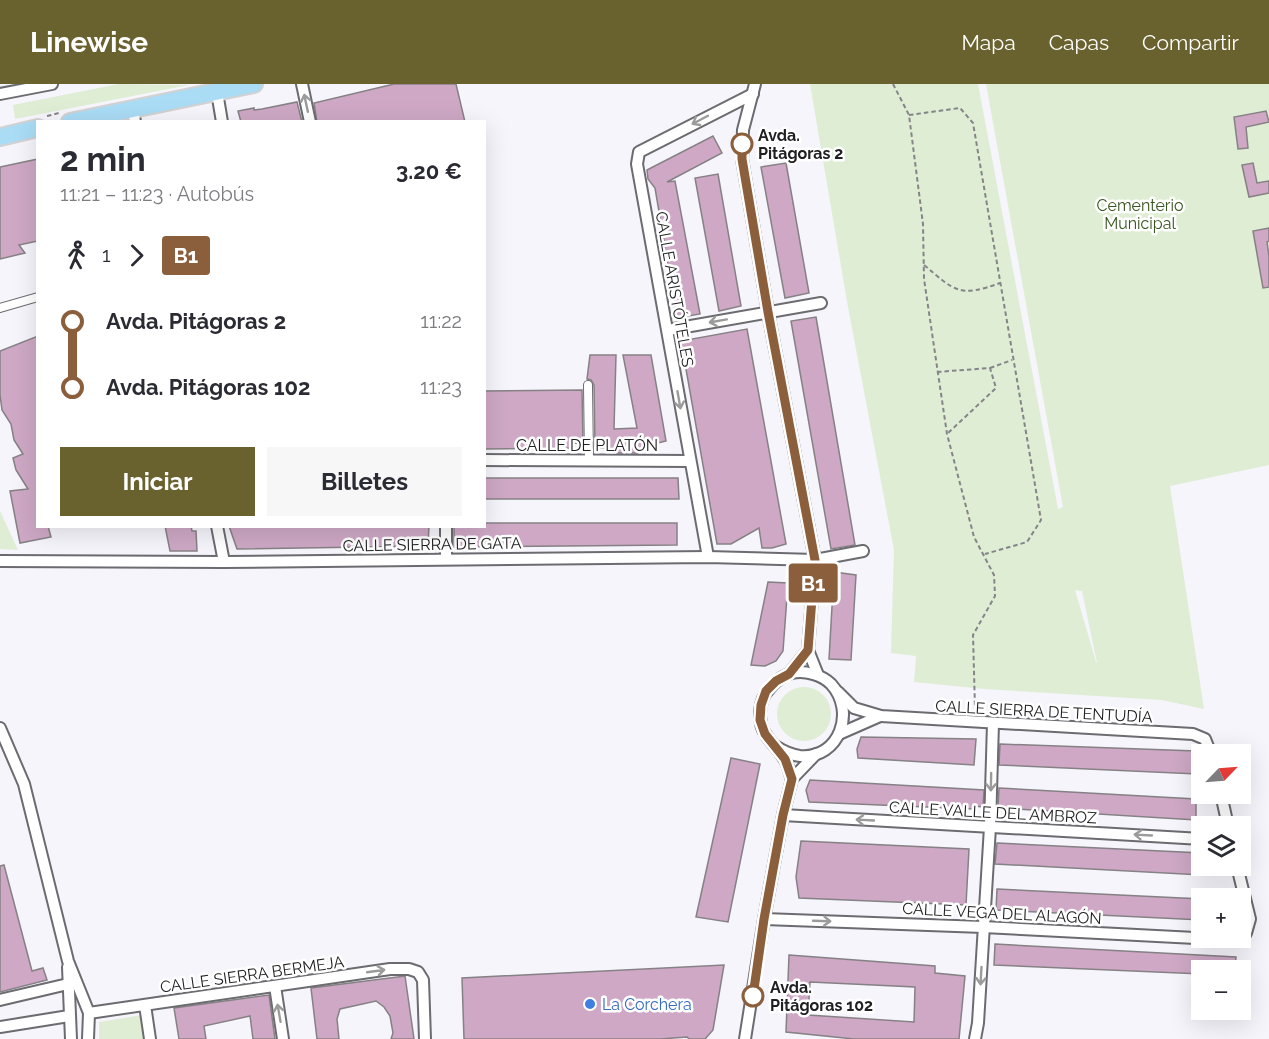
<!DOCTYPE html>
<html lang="es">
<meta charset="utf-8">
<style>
:root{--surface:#fff;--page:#f7f7f7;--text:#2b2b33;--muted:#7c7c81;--accent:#6a622e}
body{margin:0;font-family:Raleway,sans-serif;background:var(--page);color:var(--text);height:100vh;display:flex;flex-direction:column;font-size:22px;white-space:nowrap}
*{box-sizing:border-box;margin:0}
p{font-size:20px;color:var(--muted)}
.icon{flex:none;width:33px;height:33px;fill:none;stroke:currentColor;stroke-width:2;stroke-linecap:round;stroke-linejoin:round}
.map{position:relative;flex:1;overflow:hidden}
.drawer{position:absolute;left:36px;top:36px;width:450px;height:408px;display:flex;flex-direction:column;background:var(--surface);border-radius:0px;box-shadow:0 6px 24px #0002}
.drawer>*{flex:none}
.badge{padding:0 12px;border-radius:4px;font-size:21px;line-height:39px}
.needle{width:39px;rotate:65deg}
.fabs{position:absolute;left:1191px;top:660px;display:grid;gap:12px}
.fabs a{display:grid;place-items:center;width:60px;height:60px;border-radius:0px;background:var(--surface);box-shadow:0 6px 24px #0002;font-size:30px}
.map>.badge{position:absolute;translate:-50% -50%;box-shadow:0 0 0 3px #fff}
.legs{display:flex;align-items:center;gap:9px;height:66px;padding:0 24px;font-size:20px}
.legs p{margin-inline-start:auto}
.overview{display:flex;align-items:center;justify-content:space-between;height:102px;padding:0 24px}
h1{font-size:33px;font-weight:700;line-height:45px}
.cta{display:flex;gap:12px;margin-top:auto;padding:12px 24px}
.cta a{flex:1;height:69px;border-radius:0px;background:var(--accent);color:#fff;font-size:24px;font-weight:700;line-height:69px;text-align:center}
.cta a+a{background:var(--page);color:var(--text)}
ul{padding:0 24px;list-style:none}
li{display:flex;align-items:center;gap:21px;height:66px;font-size:22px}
li i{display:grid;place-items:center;width:9px;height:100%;margin:0 8px;background:currentColor}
li i::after{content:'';width:15px;height:15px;margin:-8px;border:4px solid;border-radius:50%;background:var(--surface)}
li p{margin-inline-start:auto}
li:first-child i{background:linear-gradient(#0000 50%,currentColor 0)}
li:last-child i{background:linear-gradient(currentColor 50%,#0000 0)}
header{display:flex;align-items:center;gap:36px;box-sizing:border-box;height:84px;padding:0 30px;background:var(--accent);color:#fff}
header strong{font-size:28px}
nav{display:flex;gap:33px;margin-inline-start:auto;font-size:21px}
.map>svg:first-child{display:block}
.green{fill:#deedd3;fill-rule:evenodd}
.building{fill:#cea8c5;stroke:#868185;stroke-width:1.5;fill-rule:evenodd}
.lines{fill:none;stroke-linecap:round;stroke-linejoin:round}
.pedestrian-casing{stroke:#6b6b70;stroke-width:10}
.minor-casing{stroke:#6b6b70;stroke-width:14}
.primary-casing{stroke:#d2d2d3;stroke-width:20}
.path{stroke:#858589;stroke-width:2;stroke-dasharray:4.5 3;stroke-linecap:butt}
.pedestrian{stroke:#fff;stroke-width:8}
.minor{stroke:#fff;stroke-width:10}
.primary{stroke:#aadcf5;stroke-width:16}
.oneway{stroke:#9b9b9c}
.line-1-casing{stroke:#fff;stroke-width:14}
.line-1{stroke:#8b5e3c;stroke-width:9}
.stop-1-dot{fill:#fff;stroke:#8b5e3c;stroke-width:3}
.shop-dot{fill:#3f7fe0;stroke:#fff;stroke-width:2}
.labels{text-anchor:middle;stroke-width:5;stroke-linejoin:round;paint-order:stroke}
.stop-label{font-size:16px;font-weight:bold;fill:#202022;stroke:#fff;text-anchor:start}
.park-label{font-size:16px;fill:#37551f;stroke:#fff}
.street-label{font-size:16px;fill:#202022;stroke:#fff}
.shop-label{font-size:16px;fill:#366cbe;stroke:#fff;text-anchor:start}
</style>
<header>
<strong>Linewise</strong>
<nav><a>Mapa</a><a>Capas</a><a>Compartir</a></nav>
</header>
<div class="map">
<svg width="1269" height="955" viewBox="0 0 1269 955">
<rect width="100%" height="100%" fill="#f5f5fb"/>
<g class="green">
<polygon points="119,0 189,1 15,35 13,21"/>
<path d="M810,0h168l80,425 5,-2 -77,-423h283v381l-99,21 34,223 -42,-9 -178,-11 -70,-7 2,-26 -25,-3 3,-103 -46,-243zM1075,506l7,1 15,72 -1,-1z"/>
<polygon points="0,427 18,466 0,465"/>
<circle cx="804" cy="630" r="27"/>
<polygon points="142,931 146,955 99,955 99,938"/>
</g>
<g class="building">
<polygon points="394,0 456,0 465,38 317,38 314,19"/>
<polygon points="297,18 302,38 241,38 238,27 254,24 254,26 262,25"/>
<polygon points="1266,27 1269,38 1246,43 1248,64 1238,65 1234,33"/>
<polygon points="713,52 722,69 667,98 675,97 700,230 677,234 655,104 648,95 647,86"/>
<polygon points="38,75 38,157 19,161 25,169 0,175 0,83"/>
<polygon points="786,79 809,209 785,214 761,83"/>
<polygon points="1253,79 1257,99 1269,97 1269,109 1249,113 1242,81"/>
<polygon points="718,90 741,222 719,227 695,94"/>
<polygon points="1269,144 1269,157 1267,158 1269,172 1269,203 1263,204 1253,147"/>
<polygon points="816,233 855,461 831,465 791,237"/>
<polygon points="747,245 786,460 772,464 762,464 759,444 731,460 717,460 681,257"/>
<polygon points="38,252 38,442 48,442 51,453 20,459 10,407 28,405 16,386 13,374 23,370 14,356 11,340 2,326 0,311 0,267"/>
<polygon points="590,271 616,271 614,345 637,344 623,271 651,271 666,357 650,361 650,364 638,365 638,369 614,369 614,364 597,364 597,361 595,361 594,301 591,296 587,295"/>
<polygon points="582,306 583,360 574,359 574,364 484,365 484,307"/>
<polygon points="484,394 678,394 679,415 484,415"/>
<polygon points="484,439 677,439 677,461 454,463 454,442 484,442"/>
<polygon points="165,442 191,442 192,447 196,447 197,467 170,467"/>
<polygon points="229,442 429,442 428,462 237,465"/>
<polygon points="834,488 856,491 851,576 829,575"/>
<polygon points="768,498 788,499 783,567 776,577 765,582 751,581"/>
<polygon points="861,653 976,655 974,681 858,674 857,665"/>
<polygon points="1000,660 1196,667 1197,690 999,681"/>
<polygon points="731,674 760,680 728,838 696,833"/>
<polygon points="810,696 984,706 983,723 974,722 974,725 809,718 806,706"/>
<polygon points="999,704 1196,715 1196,736 998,724"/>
<polygon points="801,757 969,765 966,821 799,814 796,793"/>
<polygon points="997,759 1202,769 1202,791 995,780"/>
<polygon points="4,781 32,887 43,884 47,896 0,908 0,782"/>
<polygon points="997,805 1202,815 1202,836 996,826"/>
<polygon points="995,860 1236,873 1235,886 1202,886 1202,890 994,881"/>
<path d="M789,871l146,11v7l30,3 -6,63h-105l-68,-7zM810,898l105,5 -1,35 -106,-7z"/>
<polygon points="724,881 713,946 705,955 689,955 687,953 660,955 464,955 462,894"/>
<polygon points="405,892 414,955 391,955 393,949 390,932 384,923 376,917 340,925 337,935 339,955 317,955 311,904"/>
<polygon points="269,911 275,955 253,955 250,932 204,942 206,955 179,955 174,924"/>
</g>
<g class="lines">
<defs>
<g id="pedestrian">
<polyline points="0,224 38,213"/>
<polyline points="588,301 589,376"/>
</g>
<g id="minor">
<polyline points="302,0 310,38"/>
<polyline points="755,0 743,46 742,75 768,228 815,476 808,566 818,591"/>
<polyline points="217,8 222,38"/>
<polyline points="0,10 52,0"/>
<polyline points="133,25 135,38"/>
<polyline points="668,246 821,219"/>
<polyline points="484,376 690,377"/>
<polyline points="217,442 224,478"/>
<polyline points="446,442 446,475"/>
<polyline points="708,473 637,80 639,68 753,10"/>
<polyline points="0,477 224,478 708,473 815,476 863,467"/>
<polyline points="789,590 808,566"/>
<polyline points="838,608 854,624 881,632 1193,650 1205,655 1211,670"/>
<polyline points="0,644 24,700 68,877 89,929 88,955"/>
<polyline points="839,650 880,632"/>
<path d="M775,662c8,5 15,9 25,10 40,3 56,-45 31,-72 -9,-9 -26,-14 -39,-11 -9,2 -16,8 -22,15 -12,12 -13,34 -4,47 5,8 12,14 17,22 5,6 6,15 9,22"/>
<polyline points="1221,710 1228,742"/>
<polyline points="783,731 1202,755"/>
<polyline points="1237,782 1250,835 1246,849 1240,852"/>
<polyline points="764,835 983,843 1234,856 1238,854"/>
<polyline points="68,883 71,955"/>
<polyline points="275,902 283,955"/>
<polyline points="0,916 68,900"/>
<polyline points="145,921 150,955"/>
<polyline points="89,929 390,885 409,885 418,888 423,896 425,955"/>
<polyline points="0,943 69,932"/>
<polyline points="745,955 764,835 783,731 792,695 816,670"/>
<polyline points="975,955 978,939 990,743 993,639"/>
</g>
<g id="primary">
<polyline points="70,38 254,0"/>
<polyline points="0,53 38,44"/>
</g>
</defs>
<use href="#pedestrian" class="pedestrian-casing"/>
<use href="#minor" class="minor-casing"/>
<use href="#primary" class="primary-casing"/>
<g class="path">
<polyline points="893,0 909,31 923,140 924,195 947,350 974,453 994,491 995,512 973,551 975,624"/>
<polyline points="909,31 960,24 973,39 1041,436 1027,458 985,470"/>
<polyline points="47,32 59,29"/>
<path d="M924,181c31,26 35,33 76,18"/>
<polyline points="990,284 1012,276"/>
<polyline points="937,288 990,284 996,304 947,350"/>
</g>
<use href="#pedestrian" class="pedestrian"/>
<use href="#minor" class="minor"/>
<use href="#primary" class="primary"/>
</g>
<defs><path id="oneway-shaft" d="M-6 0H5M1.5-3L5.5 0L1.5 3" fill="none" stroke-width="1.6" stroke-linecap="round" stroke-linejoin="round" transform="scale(1.5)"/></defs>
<g class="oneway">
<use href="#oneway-shaft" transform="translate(306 19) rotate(-102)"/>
<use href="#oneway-shaft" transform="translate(700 36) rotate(152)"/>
<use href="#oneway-shaft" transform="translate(718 237) rotate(170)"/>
<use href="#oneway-shaft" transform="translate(679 316) rotate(80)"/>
<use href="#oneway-shaft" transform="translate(991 698) rotate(91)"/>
<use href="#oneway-shaft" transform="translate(865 736) rotate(-177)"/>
<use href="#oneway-shaft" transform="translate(1143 751) rotate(-177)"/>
<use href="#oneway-shaft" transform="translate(822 837) rotate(2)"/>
<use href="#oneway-shaft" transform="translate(376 887) rotate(-8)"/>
<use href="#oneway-shaft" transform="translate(981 892) rotate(93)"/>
<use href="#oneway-shaft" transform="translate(279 929) rotate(-100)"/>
</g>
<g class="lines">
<defs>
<polyline id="line-1" points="742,60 742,75 768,228 815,476 808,566 789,590 776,597 766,607 761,621 760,636 765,650 785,675 792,695 783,731 764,835 753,912"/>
</defs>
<use href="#line-1" class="line-1-casing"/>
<use href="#line-1" class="line-1"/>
</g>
<g class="stop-1-dot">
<circle cx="742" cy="60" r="10"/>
<circle cx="753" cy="912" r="10"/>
</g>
<circle class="shop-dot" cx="590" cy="920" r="6"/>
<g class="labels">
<g class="stop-label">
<text x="758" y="57">Avda.<tspan x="758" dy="18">Pitágoras 2</tspan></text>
<text x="770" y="909">Avda.<tspan x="770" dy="18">Pitágoras 102</tspan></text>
</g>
<g class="park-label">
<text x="1140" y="127">Cementerio<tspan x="1140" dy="18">Municipal</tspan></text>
</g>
<g class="street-label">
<text transform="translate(675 205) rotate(80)" y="6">CALLE ARISTÓTELES</text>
<text x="587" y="367">CALLE DE PLATÓN</text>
<text transform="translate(432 460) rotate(-1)" y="6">CALLE SIERRA DE GATA</text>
<text transform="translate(1044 627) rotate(3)" y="6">CALLE SIERRA DE TENTUDÍA</text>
<text transform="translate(993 728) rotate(3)" y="6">CALLE VALLE DEL AMBROZ</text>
<text transform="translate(1002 829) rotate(3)" y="6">CALLE VEGA DEL ALAGÓN</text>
<text transform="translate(252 890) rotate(-8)" y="6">CALLE SIERRA BERMEJA</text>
</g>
<g class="shop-label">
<text x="602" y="926">La Corchera</text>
</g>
</g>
</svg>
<div class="fabs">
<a><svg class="needle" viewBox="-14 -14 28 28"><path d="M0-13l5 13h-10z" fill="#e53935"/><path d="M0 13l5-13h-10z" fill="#7c7c81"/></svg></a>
<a><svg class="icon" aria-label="layers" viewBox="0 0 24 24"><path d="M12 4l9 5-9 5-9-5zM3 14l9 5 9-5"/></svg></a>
<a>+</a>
<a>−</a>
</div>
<b class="badge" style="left:813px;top:499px;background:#8b5e3c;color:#fff">B1</b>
<section class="drawer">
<div class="overview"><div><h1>2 min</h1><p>11:21 – 11:23 · Autobús</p></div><b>3.20 €</b></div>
<div class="legs"><svg class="icon" aria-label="walk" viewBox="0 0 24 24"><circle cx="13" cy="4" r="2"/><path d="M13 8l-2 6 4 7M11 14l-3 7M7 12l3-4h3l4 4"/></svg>1<svg class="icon" aria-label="forward" viewBox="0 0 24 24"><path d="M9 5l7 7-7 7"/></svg><b class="badge" style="background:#8b5e3c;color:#fff">B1</b></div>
<ul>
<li><i style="color:#8b5e3c"></i><b>Avda. Pitágoras 2</b><p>11:22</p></li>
<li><i style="color:#8b5e3c"></i><b>Avda. Pitágoras 102</b><p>11:23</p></li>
</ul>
<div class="cta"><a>Iniciar</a><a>Billetes</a></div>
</section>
</div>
